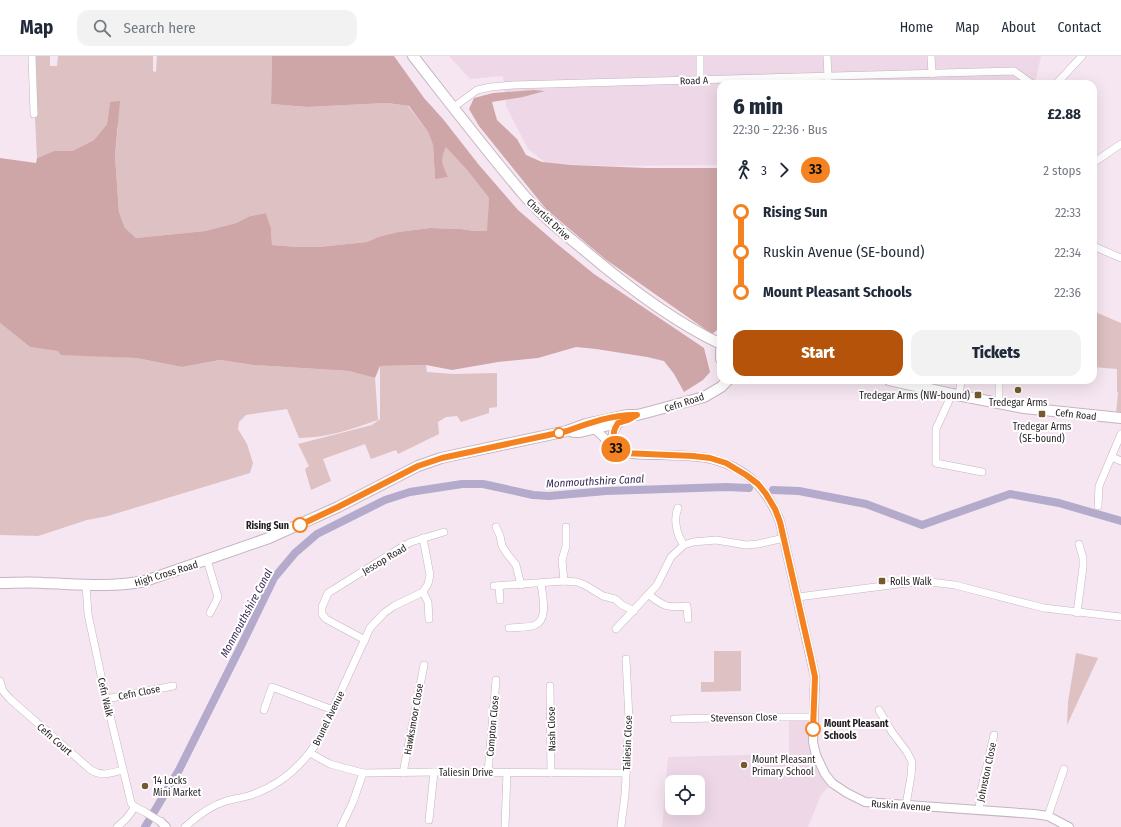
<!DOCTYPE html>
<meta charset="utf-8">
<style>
:root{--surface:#fff;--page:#f2f2f3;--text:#1f2937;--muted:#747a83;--line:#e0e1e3;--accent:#b45309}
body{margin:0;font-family:"Fira Sans Condensed",sans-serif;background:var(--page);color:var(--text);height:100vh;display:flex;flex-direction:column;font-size:15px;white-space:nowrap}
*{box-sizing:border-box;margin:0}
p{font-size:13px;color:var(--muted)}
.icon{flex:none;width:22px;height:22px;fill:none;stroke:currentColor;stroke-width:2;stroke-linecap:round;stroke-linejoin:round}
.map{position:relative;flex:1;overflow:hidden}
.panel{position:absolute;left:717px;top:24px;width:380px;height:304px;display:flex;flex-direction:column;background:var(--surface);border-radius:12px;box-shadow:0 4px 16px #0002}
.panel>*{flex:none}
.badge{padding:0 8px;border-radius:13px;font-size:14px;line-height:26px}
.fabs{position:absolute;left:665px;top:719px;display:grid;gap:8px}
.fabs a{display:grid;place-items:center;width:40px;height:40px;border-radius:8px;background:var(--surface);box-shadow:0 4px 16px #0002;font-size:20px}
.map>.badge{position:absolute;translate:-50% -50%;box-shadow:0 0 0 2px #fff}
.legs{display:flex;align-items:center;gap:6px;height:44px;padding:0 16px;font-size:13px}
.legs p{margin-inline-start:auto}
.head{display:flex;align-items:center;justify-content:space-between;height:68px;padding:0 16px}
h1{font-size:22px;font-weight:800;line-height:30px}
.action{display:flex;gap:8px;margin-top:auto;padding:8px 16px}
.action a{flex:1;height:46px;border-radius:12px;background:var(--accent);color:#fff;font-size:16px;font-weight:800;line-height:46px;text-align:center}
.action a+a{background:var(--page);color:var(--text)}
ul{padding:0 16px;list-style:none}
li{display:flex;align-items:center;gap:14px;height:40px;font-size:15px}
li i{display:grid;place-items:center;width:6px;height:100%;margin:0 5px;background:currentColor}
li i::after{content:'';width:10px;height:10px;margin:-5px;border:3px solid;border-radius:50%;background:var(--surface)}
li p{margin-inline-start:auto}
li:first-child i{background:linear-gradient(#0000 50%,currentColor 0)}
li:last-child i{background:linear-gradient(currentColor 50%,#0000 0)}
header{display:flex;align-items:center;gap:24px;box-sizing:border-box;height:56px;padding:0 20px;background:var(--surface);border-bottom:1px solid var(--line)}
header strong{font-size:19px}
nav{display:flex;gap:22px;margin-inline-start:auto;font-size:14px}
.search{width:280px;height:36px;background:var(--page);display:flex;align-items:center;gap:10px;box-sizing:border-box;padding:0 14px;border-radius:12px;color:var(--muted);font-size:15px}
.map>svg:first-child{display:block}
.built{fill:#eed8e7;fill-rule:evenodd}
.green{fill:#dec1c2}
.forest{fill:#cfa6a7}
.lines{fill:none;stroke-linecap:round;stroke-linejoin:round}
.canal{stroke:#b3aacc;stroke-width:8}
.minor-casing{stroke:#c4b5bf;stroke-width:8}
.tertiary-casing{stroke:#c4b5bf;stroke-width:10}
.secondary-casing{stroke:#c4b5bf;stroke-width:12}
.minor{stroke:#fff;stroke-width:7}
.tertiary{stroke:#fff;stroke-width:8}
.secondary{stroke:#fff;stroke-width:10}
.line-1-casing{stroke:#fff;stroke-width:9}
.line-1{stroke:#f58220;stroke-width:6}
.poi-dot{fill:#765a2d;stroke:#fff;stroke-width:1.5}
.stop-1-dot{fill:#fff;stroke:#f58220;stroke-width:2}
.labels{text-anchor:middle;stroke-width:4;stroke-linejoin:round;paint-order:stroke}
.street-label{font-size:10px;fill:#231d21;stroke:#fff}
.poi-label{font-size:10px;fill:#231d21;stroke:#fff;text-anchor:start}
.stop-label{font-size:10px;font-weight:bold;fill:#231d21;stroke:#fff;text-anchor:end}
.water-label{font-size:11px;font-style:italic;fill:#392b57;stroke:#fff}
</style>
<header>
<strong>Map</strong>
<div class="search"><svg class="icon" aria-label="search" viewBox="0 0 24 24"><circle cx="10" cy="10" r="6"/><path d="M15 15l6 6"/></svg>Search here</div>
<nav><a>Home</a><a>Map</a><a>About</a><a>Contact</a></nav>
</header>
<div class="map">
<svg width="1121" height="771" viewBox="0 0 1121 771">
<rect width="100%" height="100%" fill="#f6e6f1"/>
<g class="built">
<polygon points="449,0 1041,0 1035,28 721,28 721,109 613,110 547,108 528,93 506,50 503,20 470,23"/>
<path d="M789,661h24v25l19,41 -11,12 -13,32h-146l6,-70 121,-3zM672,726h26v26h-26z"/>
</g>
<g class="green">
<polygon points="32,0 50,0 50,10 57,10 58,0 153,0 153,15 156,16 157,0 272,0 271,48 307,51 387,47 408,50 428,76 433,89 435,123 443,112 442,100 446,90 467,114 489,142 488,175 475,175 461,173 430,172 398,176 378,181 367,186 318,191 298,191 272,189 271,172 266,157 250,160 236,167 205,175 136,182 125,172 119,156 115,100 118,71 110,46 107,68 94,84 72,95 54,95 37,102"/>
<polygon points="1093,255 1121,267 1121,357 1116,357 1118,337 1117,335 1117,313 1093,311"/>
<path d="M0,267l30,24 72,9 34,2 46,9 38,-7 33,5 96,6 26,7 3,42c-25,9 -53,18 -79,18l-12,-29 -41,6 -7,7 -1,7 9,15 6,19 -3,10 -142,43 -21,4 -49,16 -38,-1z"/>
<polygon points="426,309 427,316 453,318 497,317 497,351 489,352 489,357 461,366 457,360 446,361 438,366 439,378 398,398 396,394 371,403 365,388 323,403 331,425 311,434 305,413 309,410 298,388 372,369 380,363 380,310"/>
<polygon points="714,595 741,595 741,635 701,636 701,626 714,626"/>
<polygon points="1076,597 1098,602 1067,669 1068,646"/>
</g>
<g class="forest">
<path d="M272,0h122l30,42 19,21 36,46 39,45 38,33 38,31 110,74 6,24 -7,8 -19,12 -10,-18 -10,-13 -17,-4 -51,-8 -20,-2 -38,11 -40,4 -46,8 -26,-5 -46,1 -5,12 -26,-7 -96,-6 -33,-5 -38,7 -46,-9 -75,-3 -3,-4 -28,-4 -30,-24v-165l36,5 1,-5 17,-7h18l22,-11 13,-16 3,-22 10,-1 -5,55 4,56 6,16 11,10 69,-7 31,-8 14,-7 16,-3 5,15 1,17 26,2h20l49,-5 11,-5 20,-5 32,-4 31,1 14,2h12l2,-33 -22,-28 -21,-23c-6,12 -4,18 2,30l-13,2 -2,-34 -5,-13 -19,-26 -22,-3 -80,4 -36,-3z"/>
<polygon points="534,34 545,35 523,41 492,46 497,64 517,83 526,99 542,106 571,109 646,112 721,112 721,271 712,278 605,203 546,153 479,70 469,53 474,42 493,37"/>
</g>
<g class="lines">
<g class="canal">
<polyline points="773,434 799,435 866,448 922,469 1010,438 1059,447 1121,465"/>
<polyline points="145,771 179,714 241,590 274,522 295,497 317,478 385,444 410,436 462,428 483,428 533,439 549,440 606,435 726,431 749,432"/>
</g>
<defs>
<g id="minor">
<polyline points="32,0 34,58"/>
<polyline points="700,0 700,24"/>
<polyline points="827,0 828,21"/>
<polyline points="931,0 932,18"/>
<polyline points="1056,28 1082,0"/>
<polyline points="454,51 477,34 491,31 513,29 1014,15 1032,28"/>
<polyline points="1093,107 1121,88"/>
<polyline points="1093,190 1121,202"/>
<polyline points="999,324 999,348"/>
<polyline points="952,338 936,373 936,407 982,416"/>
<polyline points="959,340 961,324"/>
<polyline points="1112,401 1121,405"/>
<polyline points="1098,450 1099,430 1121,378"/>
<polyline points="496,471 500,480 502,490 508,499 516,509 521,529"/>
<polyline points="423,482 430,519 428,528 423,536 428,546 429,563"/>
<polyline points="684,489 693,486 716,484 746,489 758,488 784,482"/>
<polyline points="207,504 218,541 210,557"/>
<polyline points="564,525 562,504 566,490 566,471"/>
<polyline points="86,529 88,558 106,643 129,738 131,747 135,751"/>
<polyline points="494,530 564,525 577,526 585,529 603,540 615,543 622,549 634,555"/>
<polyline points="499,530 500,544"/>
<path d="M649,539c16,12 18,13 38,11l1,13"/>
<polyline points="798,541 922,525 955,529 1044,552 1121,561"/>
<polyline points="1077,557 1083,511 1083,502 1079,488"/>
<path d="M509,572c7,-1 20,0 26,-3 14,-6 7,-30 6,-42"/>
<path d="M616,573l41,-44 14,-28 13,-12c-7,-9 -11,-26 -6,-37"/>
<polyline points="365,584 326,563 322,558 322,551 328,537 402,491 411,486 444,476"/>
<path d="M0,625l3,10 7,8 81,71c11,7 20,3 32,0"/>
<polyline points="550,630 551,717"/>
<polyline points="106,643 173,630"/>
<polyline points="264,654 272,631 333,654"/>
<polyline points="879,654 892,676 907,696 912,706 911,720 906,749"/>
<polyline points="674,663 756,661 813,661"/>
<polyline points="310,697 330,708 363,717 434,716 626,717"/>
<polyline points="488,716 496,624"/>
<polyline points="403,717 424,609"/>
<polyline points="979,754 981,735 994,679"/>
<polyline points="1048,760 1064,713"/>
<polyline points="429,764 434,716"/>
<polyline points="621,770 625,739 629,663 626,603"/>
<polyline points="117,771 126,763 135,751 145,756 161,766"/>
<path d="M185,771c13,-12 25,-21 41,-26 7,-2 15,-3 22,-5 32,-10 55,-30 72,-59l50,-109 14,-15 10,-7 29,-14"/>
<polyline points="341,771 353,746 363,717"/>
<polyline points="505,771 507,716"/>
</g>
<g id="tertiary">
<path d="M594,373c10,6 18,21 28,23 13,4 29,3 43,3 15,1 31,0 46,4 34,8 57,30 69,63l35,155 -2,65 3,13 9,19 7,9 15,10 18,9 169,12 14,2 21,11"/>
<polyline points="614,391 615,383 613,377 618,367"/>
<polyline points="161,766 166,771"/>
</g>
<g id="secondary">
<path d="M413,0c36,46 72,93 110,138 18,21 39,38 60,55 41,35 89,72 138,95"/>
<polyline points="721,294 721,303"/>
<polyline points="889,324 952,338 1024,352 1121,362"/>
<polyline points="573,376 580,376 618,367"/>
<path d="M0,527c14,0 29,-1 43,0 34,1 68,5 102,-2l124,-43 69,-31 80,-41 23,-8 126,-27 19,-7 41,-9h10l12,-3 55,-15 17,-10 7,-7"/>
</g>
</defs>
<use href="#minor" class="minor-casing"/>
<use href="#tertiary" class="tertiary-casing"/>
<use href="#secondary" class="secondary-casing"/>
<use href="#minor" class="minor"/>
<use href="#tertiary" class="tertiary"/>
<use href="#secondary" class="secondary"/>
</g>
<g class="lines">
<defs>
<path id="line-1" d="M300,469l38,-18 80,-41 24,-8 125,-27c22,-8 47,-17 70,-16l-9,5 -10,3c-7,11 -3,12 -4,24l5,5 4,1 70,3 17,2 16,5 20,12 12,9 8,10 9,15 5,13 31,136 4,19 -2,52"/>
</defs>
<use href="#line-1" class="line-1-casing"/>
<use href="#line-1" class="line-1"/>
</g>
<g class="poi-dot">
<circle cx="1018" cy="334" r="4"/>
<rect x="974" y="335" width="8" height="8" rx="2"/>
<rect x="1038" y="354" width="8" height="8" rx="2"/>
<rect x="878" y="521" width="8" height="8" rx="2"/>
<circle cx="744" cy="709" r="4"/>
<circle cx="145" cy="730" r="4"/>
</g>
<g class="stop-1-dot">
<circle cx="559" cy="377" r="5"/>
<circle cx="300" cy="469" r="7"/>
<circle cx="813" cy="673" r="7"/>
</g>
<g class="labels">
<g class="street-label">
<text transform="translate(694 24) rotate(-2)" y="4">Road A</text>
<text transform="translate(549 163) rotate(43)" y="4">Chartist Drive</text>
<text transform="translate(684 346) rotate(-18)" y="4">Cefn Road</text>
<text transform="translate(1076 358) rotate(6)" y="4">Cefn Road</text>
<text transform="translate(384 503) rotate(-31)" y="4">Jessop Road</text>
<text transform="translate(166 517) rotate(-17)" y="4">High Cross Road</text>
<text transform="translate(139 636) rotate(-11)" y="4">Cefn Close</text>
<text transform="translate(106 641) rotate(77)" y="4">Cefn Walk</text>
<text transform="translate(744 661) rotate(-1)" y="4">Stevenson Close</text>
<text transform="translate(328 662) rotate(-64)" y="4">Brunel Avenue</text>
<text transform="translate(413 663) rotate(-80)" y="4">Hawksmoor Close</text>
<text transform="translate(492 670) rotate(-85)" y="4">Compton Close</text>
<text transform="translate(551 673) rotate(-91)" y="4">Nash Close</text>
<text transform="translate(55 683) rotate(41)" y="4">Cefn Court</text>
<text transform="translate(627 687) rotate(-88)" y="4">Taliesin Close</text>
<text x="466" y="720">Taliesin Drive</text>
<text transform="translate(986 716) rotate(-78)" y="4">Johnston Close</text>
<text transform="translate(901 749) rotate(4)" y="4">Ruskin Avenue</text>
</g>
<g class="poi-label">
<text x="970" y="343" text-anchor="end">Tredegar Arms (NW-bound)</text>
<text x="1018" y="350" text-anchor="middle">Tredegar Arms</text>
<text x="1042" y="374" text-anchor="middle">Tredegar Arms<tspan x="1042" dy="12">(SE-bound)</tspan></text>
<text x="890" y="529">Rolls Walk</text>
<text x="752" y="707">Mount Pleasant<tspan x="752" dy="12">Primary School</tspan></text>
<text x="153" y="728">14 Locks<tspan x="153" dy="12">Mini Market</tspan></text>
</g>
<g class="stop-label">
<text x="289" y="473">Rising Sun</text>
<text x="824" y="671" text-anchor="start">Mount Pleasant<tspan x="824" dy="12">Schools</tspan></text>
</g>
<g class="water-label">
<text transform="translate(595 425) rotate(-3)" y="4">Monmouthshire Canal</text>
<text transform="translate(246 557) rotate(-62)" y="4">Monmouthshire Canal</text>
</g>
</g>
</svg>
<div class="fabs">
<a><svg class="icon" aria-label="locate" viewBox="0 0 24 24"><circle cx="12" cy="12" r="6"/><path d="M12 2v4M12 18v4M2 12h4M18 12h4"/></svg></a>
</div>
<b class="badge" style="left:616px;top:393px;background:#f58220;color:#111">33</b>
<section class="panel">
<div class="head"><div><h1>6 min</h1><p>22:30 – 22:36 · Bus</p></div><b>£2.88</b></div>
<div class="legs"><svg class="icon" aria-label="walk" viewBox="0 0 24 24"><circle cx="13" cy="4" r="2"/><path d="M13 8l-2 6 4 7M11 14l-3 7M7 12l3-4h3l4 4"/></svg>3<svg class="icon" aria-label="forward" viewBox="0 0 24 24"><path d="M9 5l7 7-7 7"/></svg><b class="badge" style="background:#f58220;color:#111">33</b><p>2 stops</p></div>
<ul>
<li><i style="color:#f58220"></i><b>Rising Sun</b><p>22:33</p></li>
<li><i style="color:#f58220"></i><span>Ruskin Avenue (SE-bound)</span><p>22:34</p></li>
<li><i style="color:#f58220"></i><b>Mount Pleasant Schools</b><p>22:36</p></li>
</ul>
<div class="action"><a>Start</a><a>Tickets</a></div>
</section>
</div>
